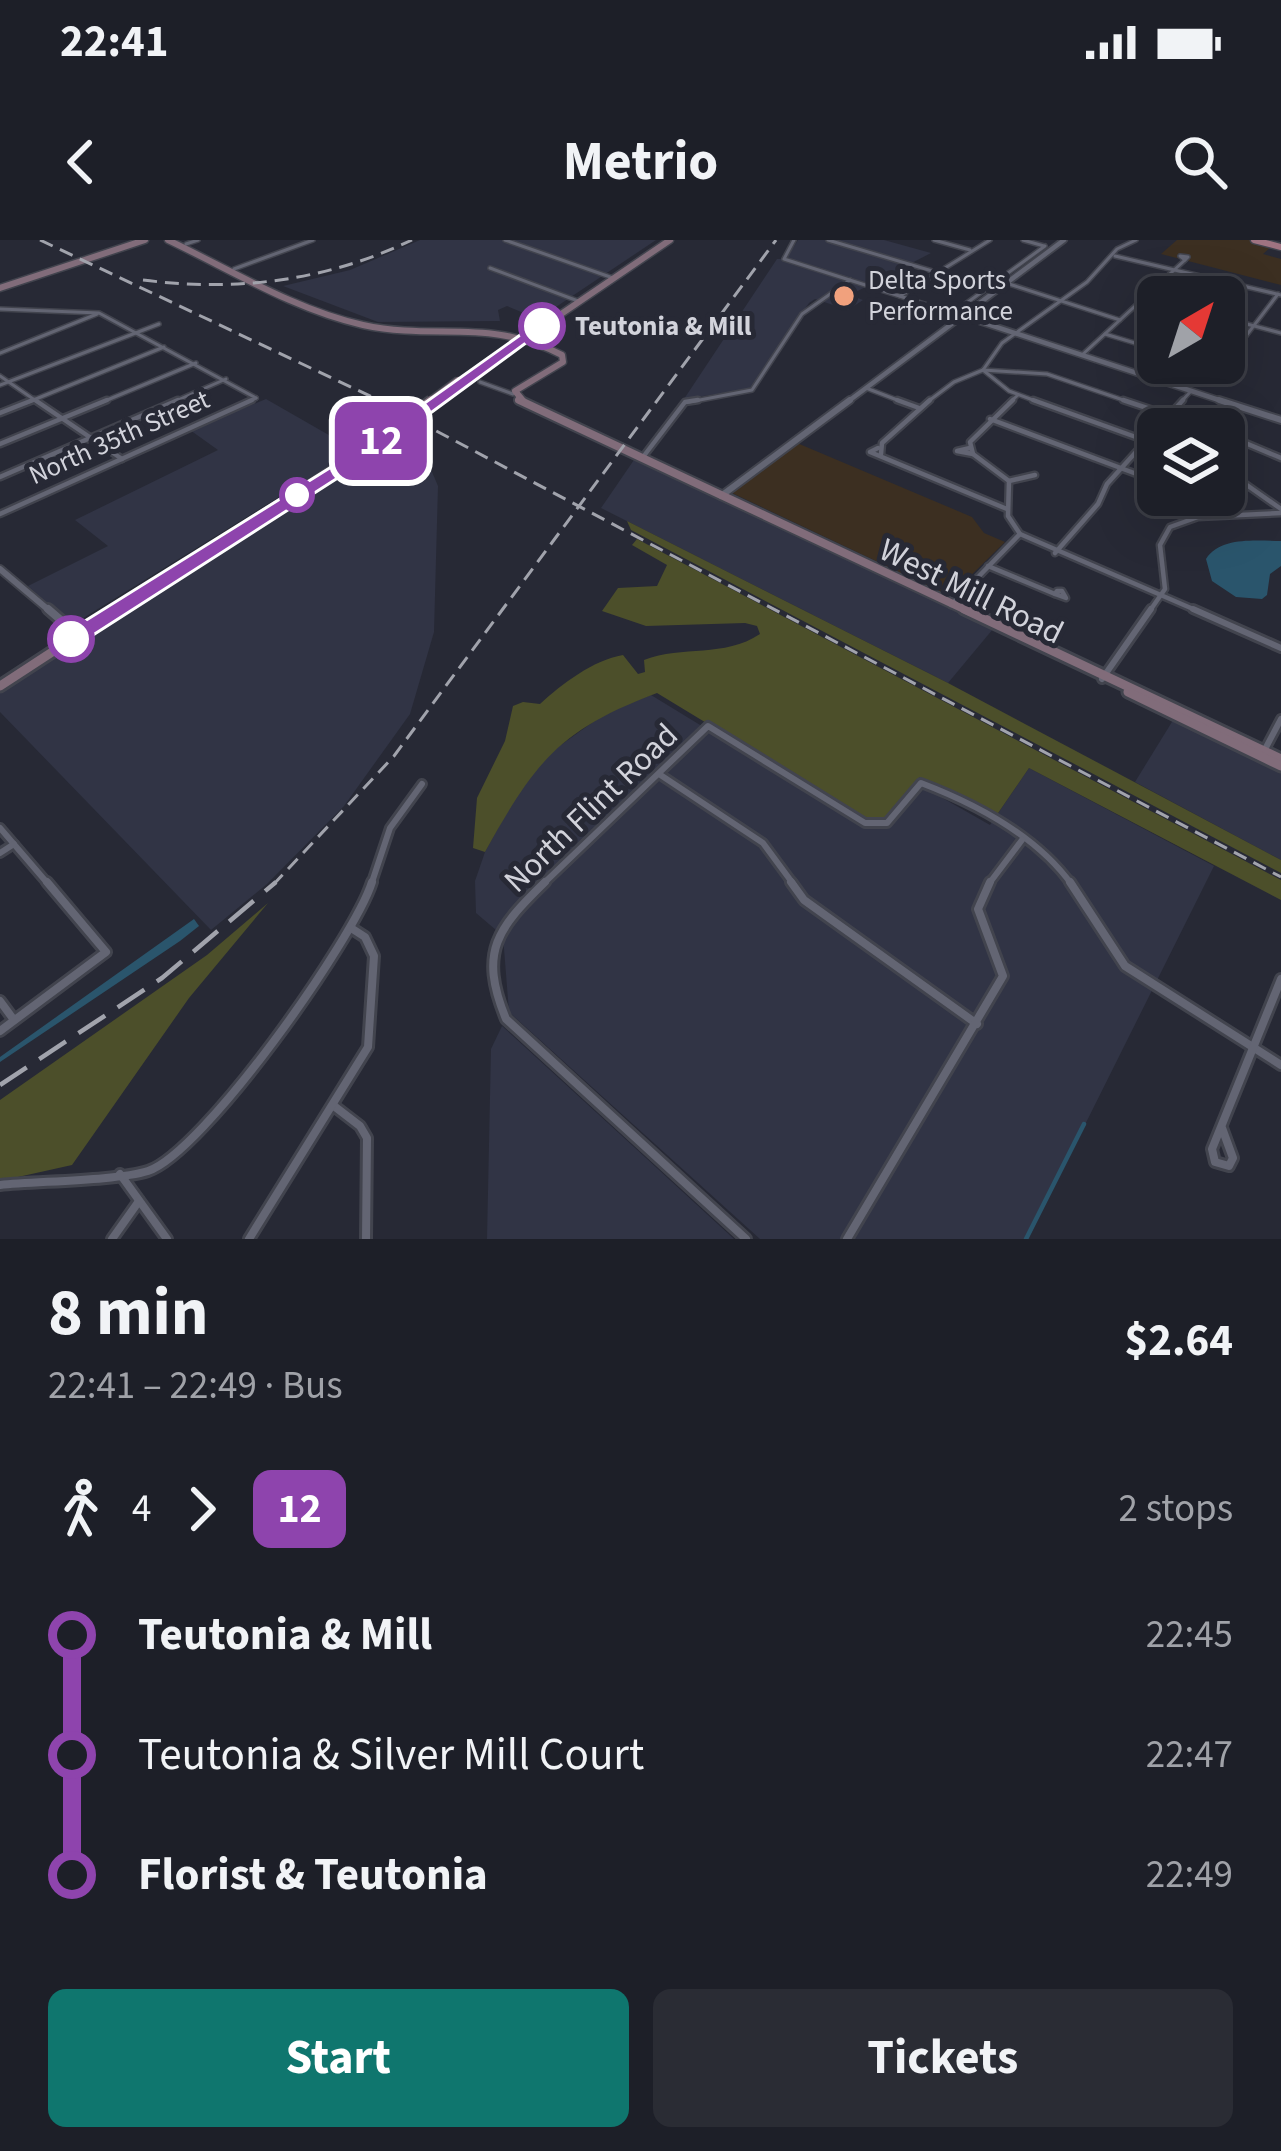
<!DOCTYPE html>
<meta charset="utf-8">
<style>
:root{--surface:#1d1f28;--page:#2a2c34;--text:#f1f3f6;--muted:#a0a2a8;--line:#3b3d45;--accent:#0f766e}
body{margin:0;font-family:"Source Sans 3",sans-serif;background:var(--page);color:var(--text);height:100vh;display:flex;flex-direction:column;font-size:45px;white-space:nowrap}
*{box-sizing:border-box;margin:0}
p{font-size:39px;color:var(--muted)}
.icon{flex:none;width:66px;height:66px;fill:none;stroke:currentColor;stroke-width:2;stroke-linecap:round;stroke-linejoin:round}
.map{position:relative;height:999px;overflow:hidden}
.panel{display:flex;flex-direction:column;background:var(--surface);flex:1}
.panel>*{flex:none}
.badge{padding:0 24px;border-radius:18px;font-size:42px;line-height:78px}
.needle{width:78px;rotate:39deg}
.controls{position:absolute;left:1137px;top:36px;display:grid;gap:24px}
.controls a{display:grid;place-items:center;width:108px;height:108px;border-radius:18px;background:var(--surface);box-shadow:0 12px 48px #0002,0 0 0 3px var(--line);font-size:60px}
.map>.badge{position:absolute;translate:-50% -50%;box-shadow:0 0 0 6px #fff}
.legs{display:flex;align-items:center;gap:18px;height:132px;padding:0 48px;font-size:39px}
.legs p{margin-inline-start:auto}
.head{display:flex;align-items:center;justify-content:space-between;height:204px;padding:0 48px}
h1{font-size:66px;font-weight:700;line-height:90px}
.button{display:flex;gap:24px;margin-top:auto;padding:24px 48px}
.button a{flex:1;height:138px;border-radius:18px;background:var(--accent);color:#fff;font-size:48px;font-weight:700;line-height:138px;text-align:center}
.button a+a{background:var(--page);color:var(--text)}
ul{padding:0 48px;list-style:none}
li{display:flex;align-items:center;gap:42px;height:120px;font-size:45px}
li i{display:grid;place-items:center;width:18px;height:100%;margin:0 15px;background:currentColor}
li i::after{content:'';width:30px;height:30px;margin:-15px;border:9px solid;border-radius:50%;background:var(--surface)}
li p{margin-inline-start:auto}
li:first-child i{background:linear-gradient(#0000 50%,currentColor 0)}
li:last-child i{background:linear-gradient(currentColor 50%,#0000 0)}
.status{display:flex;justify-content:space-between;align-items:center;height:84px;padding:0 60px;background:var(--surface);direction:ltr}
.status svg{height:33px;fill:currentColor}
header{display:flex;justify-content:space-between;align-items:center;height:156px;padding:0 48px;background:var(--surface);font-size:54px;font-weight:700}
.map>svg:first-child{display:block}
.built{fill:#313445}
.education{fill:#3c2f21}
.green{fill:#4c4f2a}
.water{fill:#2a556c}
.lines{fill:none;stroke-linecap:round;stroke-linejoin:round}
.stream{stroke:#2a556c;stroke-width:4.5}
.minor-far3-casing{stroke:#42444e;stroke-width:6}
.minor-far2-casing{stroke:#42444e;stroke-width:9}
.minor-far1-casing{stroke:#42444e;stroke-width:12}
.minor-casing{stroke:#42444e;stroke-width:14}
.tertiary-far2-casing{stroke:#42444e;stroke-width:8}
.tertiary-far1-casing{stroke:#42444e;stroke-width:10}
.tertiary-casing{stroke:#42444e;stroke-width:14}
.secondary-far2-casing{stroke:#42444e;stroke-width:9}
.secondary-far1-casing{stroke:#42444e;stroke-width:12}
.secondary-casing{stroke:#42444e;stroke-width:15}
.primary-casing{stroke:#42444e;stroke-width:9}
.minor-far3{stroke:#636573;stroke-width:3}
.minor-far2{stroke:#636573;stroke-width:4.5}
.minor-far1{stroke:#636573;stroke-width:6}
.minor{stroke:#636573;stroke-width:8}
.tertiary-far2{stroke:#636573;stroke-width:4.5}
.tertiary-far1{stroke:#636573;stroke-width:6}
.tertiary{stroke:#636573;stroke-width:8}
.secondary-far2{stroke:#816c7a;stroke-width:6}
.secondary-far1{stroke:#816c7a;stroke-width:8}
.secondary{stroke:#816c7a;stroke-width:9}
.primary{stroke:#9f7381;stroke-width:6}
.rail-far1{stroke:#a1a3ac;stroke-width:3;stroke-dasharray:14 8;stroke-linecap:butt}
.rail{stroke:#a1a3ac;stroke-width:4.5;stroke-dasharray:32 15;stroke-linecap:butt}
.secondary-bridge-far1-casing{stroke:#42444e;stroke-width:9;stroke-linecap:butt}
.secondary-bridge-casing{stroke:#42444e;stroke-width:12;stroke-linecap:butt}
.secondary-bridge-far1{stroke:#816c7a;stroke-width:6}
.secondary-bridge{stroke:#816c7a;stroke-width:8}
.line-1{fill:#8e44ad;stroke:#fff;stroke-width:3}
.poi-dot{fill:#f1a17d;stroke:#272935;stroke-width:4.5}
.stop-1-dot{fill:#fff;stroke:#8e44ad;stroke-width:6}
.labels{text-anchor:middle;stroke-width:10;stroke-linejoin:round;paint-order:stroke}
.far-poi-label{font-size:27px;fill:#d2d3db;stroke:#272935;text-anchor:start}
.far-stop-label{font-size:27px;font-weight:bold;fill:#d2d3db;stroke:#272935;text-anchor:start}
.far-street-label{font-size:27px;fill:#d2d3db;stroke:#272935}
.street-label{font-size:33px;fill:#d2d3db;stroke:#272935}
</style>
<div class="status"><b>22:41</b><svg viewBox="0 0 49 12"><path d="M0 12V9h3v3zM5 12V6h3v6zM10 12V3h3v9zM15 12V0h3v12zM26 1h20v11H26zM47 4h2v5h-2z"/></svg></div>
<header><svg class="icon" aria-label="back" viewBox="0 0 24 24"><path d="M15 5l-7 7 7 7"/></svg>Metrio<svg class="icon" aria-label="search" viewBox="0 0 24 24"><circle cx="10" cy="10" r="6"/><path d="M15 15l6 6"/></svg></header>
<div class="map">
<svg width="1281" height="999" viewBox="0 0 1281 999">
<rect width="100%" height="100%" fill="#272935"/>
<g class="built">
<polygon points="420,0 656,0 538,79 507,66 498,70 500,81 378,82 283,46 350,30"/>
<polygon points="798,0 884,0 931,13 850,55 863,60 848,70 815,59 809,63 749,149 684,159 777,19 786,19"/>
<polygon points="266,159 355,210 72,385 28,346 108,306 75,280 218,210 190,190"/>
<polygon points="404,184 418,199 438,246 434,392 410,474 344,566 267,644 211,690 0,472 0,446"/>
<polygon points="636,217 993,389 948,443 601,268"/>
<polygon points="651,455 869,588 889,586 925,548 990,585 1029,528 1214,626 1028,999 760,999 509,772 503,696 476,673 475,641 485,612 521,546 547,515 607,472"/>
<polygon points="1175,477 1281,528 1281,620 1135,542"/>
<polygon points="502,786 634,907 734,999 487,999 491,809"/>
</g>
<g class="education">
<polygon points="1177,0 1254,0 1273,5 1263,14 1281,19 1281,45 1161,14"/>
<polygon points="797,203 972,277 984,293 1005,302 950,356 732,253"/>
</g>
<g class="green">
<polygon points="627,281 948,443 1281,620 1281,633 631,290"/>
<path d="M637,299l644,341v20l-252,-132 -35,51 -74,-42 -33,40 -19,4 -211,-128c-98,37 -122,69 -172,159l-12,-4 4,-50 28,-57 8,-35 10,-4 17,2c22,-20 53,-44 83,-49l15,19 7,-2 -1,-12c39,-15 80,-2 116,-26l-3,-8 -12,-3 -99,3 -44,-15 16,-23 39,-2 10,-21 -35,-20z"/>
<polygon points="268,663 189,758 72,925 0,941 0,860 207,715"/>
</g>
<g class="water">
<path d="M1281,301v25l-11,8 -3,21 -5,4 -26,-2 -24,-16 -6,-22c15,-23 51,-18 75,-18z"/>
<polygon points="194,679 199,686 180,701 0,822 0,817"/>
</g>
<g class="lines">
<polyline class="stream" points="1026,999 1084,884"/>
<defs>
<g id="minor-far3">
<polyline points="505,0 613,38"/>
<polyline points="794,0 784,19 962,76"/>
<polyline points="828,0 996,50"/>
<polyline points="934,0 970,10"/>
<polyline points="1023,0 1044,6"/>
<polyline points="186,4 198,0"/>
<polyline points="1115,16 1281,55"/>
<polygon points="1180,16 1188,17 1185,20"/>
<polyline points="490,28 578,61"/>
<polyline points="234,29 313,0"/>
<polyline points="1006,43 1120,80"/>
<polyline points="900,56 990,0"/>
<polyline points="1213,57 1225,44"/>
<polyline points="0,69 99,73 256,158"/>
<polyline points="953,73 1045,6"/>
<polyline points="1224,78 1281,93"/>
<polyline points="1105,94 1158,110"/>
<polyline points="0,113 97,74"/>
<polyline points="1082,115 1185,20"/>
<polyline points="1199,123 1223,126 1278,54"/>
<polyline points="983,130 1047,134 1132,163"/>
<polyline points="983,130 1009,151 1041,163"/>
<polyline points="0,136 39,163"/>
<polyline points="1156,139 1171,123"/>
<polyline points="480,142 513,154"/>
<polyline points="0,145 159,84"/>
<polyline points="866,148 905,163"/>
<polyline points="26,163 164,107"/>
<polyline points="100,163 196,123"/>
<polyline points="171,163 226,139"/>
<polyline points="246,163 256,158"/>
<polyline points="684,163 752,150 802,74 850,40"/>
<polyline points="926,163 954,142 983,130 1002,103 1087,42 1117,9 1136,0"/>
<polyline points="1009,163 1018,155"/>
<polyline points="1180,163 1191,151"/>
</g>
<g id="minor-far2">
<polyline points="35,160 122,219"/>
<polyline points="897,160 919,168"/>
<polyline points="1013,160 970,202 973,214 1009,241 1008,276 1020,294 1200,372"/>
<polyline points="1033,160 1158,205"/>
<polyline points="1123,160 1210,189"/>
<polyline points="0,173 33,160"/>
<polyline points="990,179 1158,242"/>
<polyline points="1224,194 1281,218"/>
<polyline points="0,204 107,160"/>
<polyline points="878,208 870,212 1007,269"/>
<polyline points="970,208 957,211 973,214"/>
<polyline points="881,214 882,203 930,160"/>
<polyline points="643,217 685,162 698,160"/>
<polyline points="1224,229 1281,269"/>
<polyline points="0,237 178,160"/>
<polyline points="1009,241 1035,235"/>
<polyline points="1189,255 1215,275"/>
<polyline points="0,274 252,160"/>
<polyline points="1055,313 1098,264 1107,244 1183,160"/>
<polyline points="988,326 1055,354"/>
<polygon points="1057,351 1062,351 1066,358 1055,354"/>
<polyline points="951,365 1020,294"/>
<polyline points="1149,372 1165,349 1160,305 1170,287 1198,277 1281,273"/>
</g>
<g id="minor-far1">
<polyline points="1193,369 1281,408"/>
<polyline points="1102,439 1151,369"/>
<polyline points="1263,513 1281,479"/>
<polyline points="659,534 763,603 794,645"/>
<polyline points="0,588 49,645"/>
<polyline points="0,613 14,604"/>
<polyline points="371,645 390,588 422,544"/>
<path d="M542,645l166,-159 157,97h22l34,-40c55,21 116,53 151,102"/>
<polyline points="988,645 1022,600"/>
</g>
<g id="minor">
<path d="M545,642c-47,46 -67,69 -39,137l240,220"/>
<polyline points="791,642 804,660 977,784"/>
<polyline points="1070,642 1125,726 1281,825"/>
<polyline points="0,761 14,780"/>
<polyline points="0,791 106,712 47,642"/>
<polyline points="334,866 360,886 367,898 366,999"/>
<polyline points="1222,888 1233,918 1229,926 1215,922 1212,909 1281,739"/>
<polyline points="120,934 167,999"/>
<path d="M0,945c37,-4 116,-4 148,-14 55,-18 206,-232 224,-289"/>
<polyline points="112,999 139,961"/>
<polyline points="249,999 368,807 374,716 365,697 351,688"/>
<polyline points="847,999 1003,736 978,669 990,642"/>
</g>
<g id="tertiary-far2">
<polyline points="963,76 1228,163"/>
<polyline points="846,163 1064,0"/>
</g>
<g id="tertiary-far1">
<polyline points="1219,160 1281,180"/>
<polyline points="721,256 850,160"/>
<polyline points="0,329 51,372"/>
</g>
<polyline id="tertiary" points="48,369 78,395"/>
<g id="secondary-far2">
<path d="M168,0c63,30 127,70 195,85 75,16 124,-8 199,30l1,7 -48,29 10,12"/>
<polyline points="0,48 145,0"/>
<polyline points="458,144 670,0"/>
</g>
<g id="secondary-far1">
<polyline points="519,160 970,372"/>
<polyline points="113,372 398,188"/>
</g>
<g id="secondary">
<polyline points="964,369 1281,519"/>
<polyline points="0,446 118,369"/>
<polyline points="1128,452 1281,526"/>
</g>
<polyline id="primary" points="1254,0 1281,7"/>
</defs>
<use href="#minor-far3" class="minor-far3-casing"/>
<use href="#minor-far2" class="minor-far2-casing"/>
<use href="#minor-far1" class="minor-far1-casing"/>
<use href="#minor" class="minor-casing"/>
<use href="#tertiary-far2" class="tertiary-far2-casing"/>
<use href="#tertiary-far1" class="tertiary-far1-casing"/>
<use href="#tertiary" class="tertiary-casing"/>
<use href="#secondary-far2" class="secondary-far2-casing"/>
<use href="#secondary-far1" class="secondary-far1-casing"/>
<use href="#secondary" class="secondary-casing"/>
<use href="#primary" class="primary-casing"/>
<use href="#minor-far3" class="minor-far3"/>
<use href="#minor-far2" class="minor-far2"/>
<use href="#minor-far1" class="minor-far1"/>
<use href="#minor" class="minor"/>
<use href="#tertiary-far2" class="tertiary-far2"/>
<use href="#tertiary-far1" class="tertiary-far1"/>
<use href="#tertiary" class="tertiary"/>
<use href="#secondary-far2" class="secondary-far2"/>
<use href="#secondary-far1" class="secondary-far1"/>
<use href="#secondary" class="secondary"/>
<use href="#primary" class="primary"/>
<g class="rail-far1">
<polyline points="40,0 372,157 1281,637"/>
<path d="M143,40c94,12 183,1 269,-40"/>
<polyline points="273,645 394,516 776,0"/>
</g>
<polyline class="rail" points="0,845 162,738 276,642"/>
<defs>
<polyline id="secondary-bridge-far1" points="427,163 458,140"/>
<polyline id="secondary-bridge" points="396,186 431,160"/>
</defs>
<use href="#secondary-bridge-far1" class="secondary-bridge-far1-casing"/>
<use href="#secondary-bridge" class="secondary-bridge-casing"/>
<use href="#secondary-bridge-far1" class="secondary-bridge-far1"/>
<use href="#secondary-bridge" class="secondary-bridge"/>
</g>
<polygon class="line-1" points="537,83 549,86 372,216 79,404 64,404 64,394 360,209"/>
<circle class="poi-dot" cx="844" cy="56" r="12"/>
<g class="stop-1-dot">
<circle cx="542" cy="86" r="21"/>
<circle cx="297" cy="255" r="15"/>
<circle cx="71" cy="399" r="21"/>
</g>
<g class="labels">
<g class="far-poi-label">
<text x="868" y="49">Delta Sports<tspan x="868" dy="31">Performance</tspan></text>
</g>
<g class="far-stop-label">
<text x="575" y="95">Teutonia &amp; Mill</text>
</g>
<g class="far-street-label">
<text transform="translate(119 197) rotate(-24)" y="9">North 35th Street</text>
</g>
<g class="street-label">
<text transform="translate(972 350) rotate(26)" y="12">West Mill Road</text>
<text transform="translate(590 567) rotate(-44)" y="12">North Flint Road</text>
</g>
</g>
</svg>
<div class="controls">
<a><svg class="needle" viewBox="-14 -14 28 28"><path d="M0-13l5 13h-10z" fill="#e53935"/><path d="M0 13l5-13h-10z" fill="#a0a2a8"/></svg></a>
<a><svg class="icon" aria-label="layers" viewBox="0 0 24 24"><path d="M12 4l9 5-9 5-9-5zM3 14l9 5 9-5"/></svg></a>
</div>
<b class="badge" style="left:381px;top:201px;background:#8e44ad;color:#fff">12</b>
</div>
<section class="panel">
<div class="head"><div><h1>8 min</h1><p>22:41 – 22:49 · Bus</p></div><b>$2.64</b></div>
<div class="legs"><svg class="icon" aria-label="walk" viewBox="0 0 24 24"><circle cx="13" cy="4" r="2"/><path d="M13 8l-2 6 4 7M11 14l-3 7M7 12l3-4h3l4 4"/></svg>4<svg class="icon" aria-label="forward" viewBox="0 0 24 24"><path d="M9 5l7 7-7 7"/></svg><b class="badge" style="background:#8e44ad;color:#fff">12</b><p>2 stops</p></div>
<ul>
<li><i style="color:#8e44ad"></i><b>Teutonia &amp; Mill</b><p>22:45</p></li>
<li><i style="color:#8e44ad"></i><span>Teutonia &amp; Silver Mill Court</span><p>22:47</p></li>
<li><i style="color:#8e44ad"></i><b>Florist &amp; Teutonia</b><p>22:49</p></li>
</ul>
<div class="button"><a>Start</a><a>Tickets</a></div>
</section>
